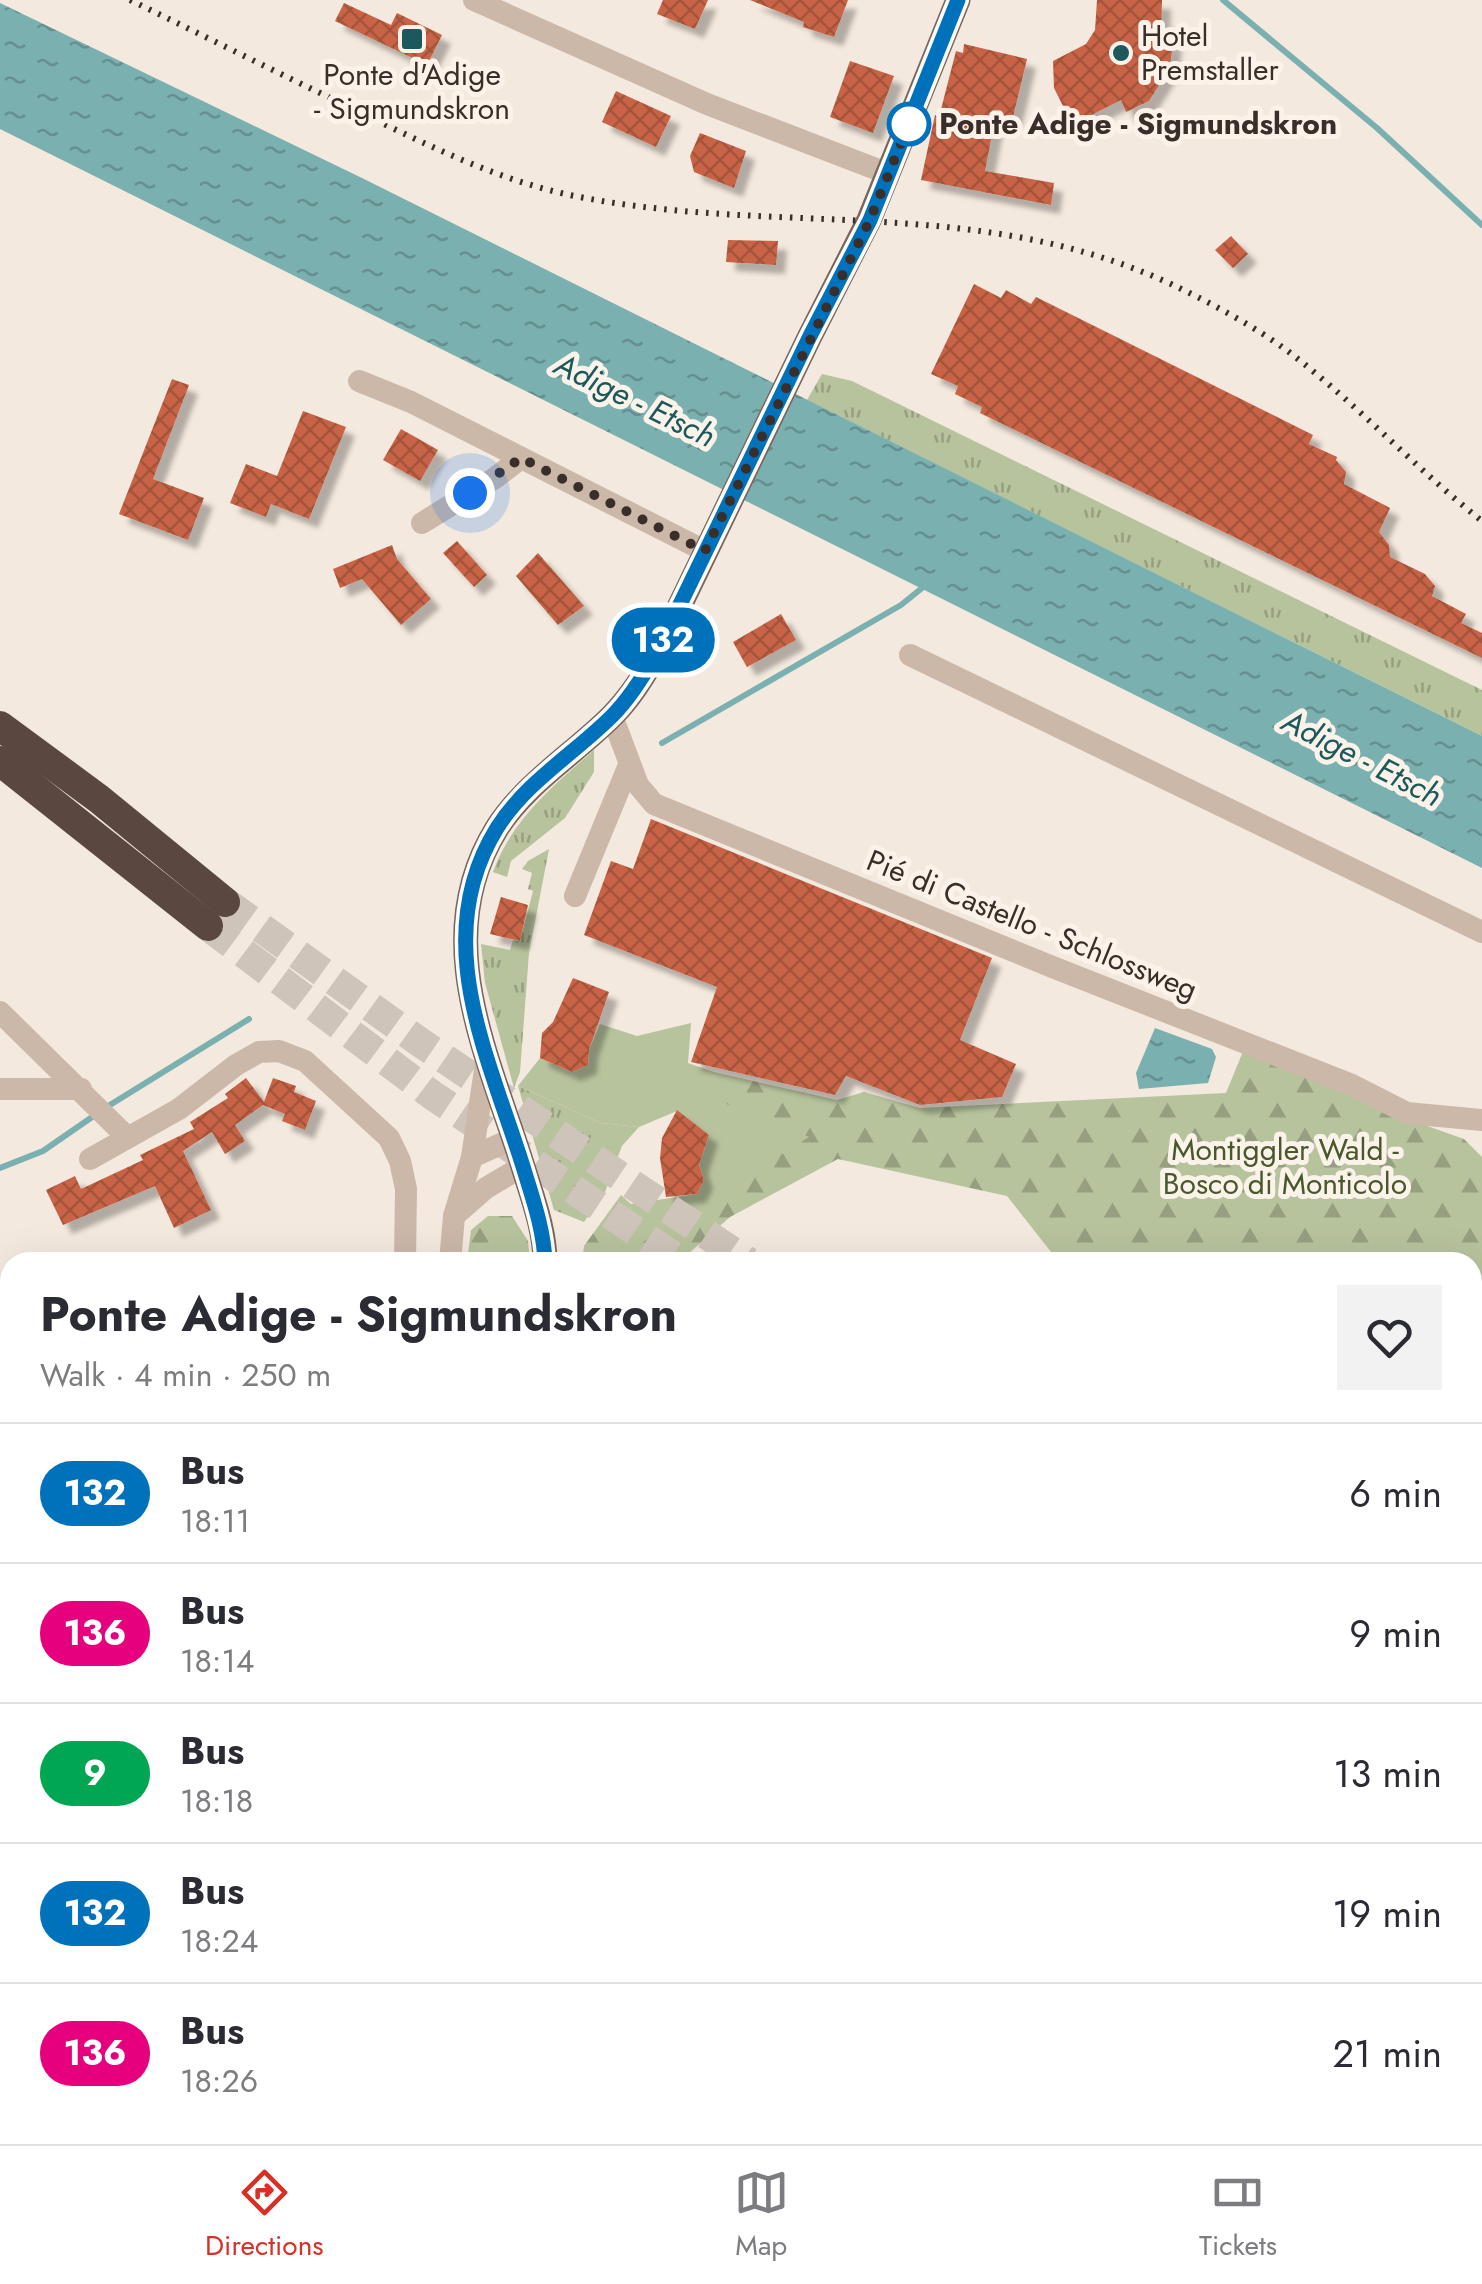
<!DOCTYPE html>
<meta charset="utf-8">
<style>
:root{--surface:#fff;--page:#f2f2f3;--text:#2b2b33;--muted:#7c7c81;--line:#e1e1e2;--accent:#d93025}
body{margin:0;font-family:Jost,sans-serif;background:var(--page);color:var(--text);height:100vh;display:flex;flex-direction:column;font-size:38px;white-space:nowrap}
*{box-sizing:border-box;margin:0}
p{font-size:32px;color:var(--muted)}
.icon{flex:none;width:55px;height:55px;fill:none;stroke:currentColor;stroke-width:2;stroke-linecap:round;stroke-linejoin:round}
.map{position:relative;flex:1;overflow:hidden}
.sheet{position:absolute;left:0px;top:1252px;width:1482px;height:892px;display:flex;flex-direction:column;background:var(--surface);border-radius:30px 30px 0 0;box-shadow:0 10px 40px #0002}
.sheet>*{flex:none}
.badge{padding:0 20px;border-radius:32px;font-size:35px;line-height:65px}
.you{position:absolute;width:50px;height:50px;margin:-25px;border:8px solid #fff;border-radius:50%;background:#1a73e8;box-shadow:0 0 0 15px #1a73e833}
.map>.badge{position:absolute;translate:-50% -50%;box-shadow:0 0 0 5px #fff}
.round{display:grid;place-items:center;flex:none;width:105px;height:105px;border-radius:0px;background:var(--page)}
.head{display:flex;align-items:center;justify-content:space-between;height:170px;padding:0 40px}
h1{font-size:48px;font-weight:700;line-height:75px}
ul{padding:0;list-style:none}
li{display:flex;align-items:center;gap:30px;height:140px;padding:0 40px;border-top:2px solid var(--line)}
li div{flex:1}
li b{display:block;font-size:38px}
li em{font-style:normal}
li .badge{min-width:110px;font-weight:700;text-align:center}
.tabs{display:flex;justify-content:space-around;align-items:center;height:140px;border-top:2px solid var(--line);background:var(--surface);font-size:28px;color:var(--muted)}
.tabs a{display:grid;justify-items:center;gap:5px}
.tabs .current{color:var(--accent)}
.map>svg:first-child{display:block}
.grass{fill:url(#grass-tufts)}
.forest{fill:url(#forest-firs)}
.garden{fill:#b7c39d}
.water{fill:url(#water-ripples)}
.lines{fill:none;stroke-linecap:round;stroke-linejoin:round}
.stream{stroke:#7bb0b1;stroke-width:6}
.building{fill:url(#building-cross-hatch);filter:url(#shadow)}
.highway-tunnel{stroke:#cec4ba;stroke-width:30;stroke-dasharray:30 15;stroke-linecap:butt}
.minor{stroke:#ccb8a9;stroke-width:22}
.major{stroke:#7b645a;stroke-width:25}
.highway{stroke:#5a4840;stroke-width:30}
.rail{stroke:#392e29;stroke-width:6;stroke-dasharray:2.5 8;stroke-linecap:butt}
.line-casing{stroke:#fff;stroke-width:22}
.line{stroke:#0072bc;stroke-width:15}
.walk{stroke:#392e29;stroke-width:10;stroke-dasharray:0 18}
.poi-dot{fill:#1d595c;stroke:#fbf3ea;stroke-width:4}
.stop-dot{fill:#fff;stroke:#0072bc;stroke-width:5}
.labels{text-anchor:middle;stroke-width:10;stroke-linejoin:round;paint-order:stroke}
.poi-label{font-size:30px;fill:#392e29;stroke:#fbf3ea;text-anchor:start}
.stop-label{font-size:30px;font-weight:bold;fill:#392e29;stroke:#fbf3ea;text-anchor:start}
.street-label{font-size:30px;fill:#392e29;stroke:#fbf3ea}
.park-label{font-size:30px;fill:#48582c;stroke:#fbf3ea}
.water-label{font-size:32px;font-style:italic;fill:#1d595c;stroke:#fbf3ea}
</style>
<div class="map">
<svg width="1482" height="2144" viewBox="0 0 1482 2144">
<defs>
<pattern id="grass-tufts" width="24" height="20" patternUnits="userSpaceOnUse" patternTransform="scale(2.5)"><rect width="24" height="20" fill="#b7c39d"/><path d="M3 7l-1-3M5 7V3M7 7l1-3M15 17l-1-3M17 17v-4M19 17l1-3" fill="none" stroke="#969f80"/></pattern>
<pattern id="forest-firs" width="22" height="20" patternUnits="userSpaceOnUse" patternTransform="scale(2.5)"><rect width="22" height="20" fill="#b7c39d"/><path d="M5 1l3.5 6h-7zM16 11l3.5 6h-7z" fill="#969f80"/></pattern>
<pattern id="water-ripples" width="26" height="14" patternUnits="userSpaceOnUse" patternTransform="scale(2.5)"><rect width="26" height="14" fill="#7bb0b1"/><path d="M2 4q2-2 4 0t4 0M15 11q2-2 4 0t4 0" fill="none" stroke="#669090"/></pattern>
<pattern id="building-cross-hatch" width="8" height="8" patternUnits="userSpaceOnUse" patternTransform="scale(2.5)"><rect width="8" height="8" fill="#c96446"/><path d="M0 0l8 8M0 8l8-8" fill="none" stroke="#a4533a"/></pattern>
<filter id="shadow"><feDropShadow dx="9" dy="9" stdDeviation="2.5" flood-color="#0004"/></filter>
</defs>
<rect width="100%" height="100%" fill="#f3e9de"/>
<g class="grass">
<polygon points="822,374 852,381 1482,690 1482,736 807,400"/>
<path d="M594,750v22l-29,46 -54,43 -4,16 -14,-5c19,-53 60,-86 101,-122z"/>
<polygon points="549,849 529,953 520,1072 514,1088 485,983 481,944 510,950 513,940 520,941 533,891 528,889 532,873 522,869 528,861"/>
<polygon points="518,1086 601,1123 639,1127 622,1146 605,1192 584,1222 554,1210"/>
</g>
<g class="forest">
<polygon points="1244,1049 1402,1117 1464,1139 1482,1157 1482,2144 1112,2144 1109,2135 1472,2135 1472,1262 1059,1262 1007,1196 838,1159 730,1217 679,1262 582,1262 584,1246 621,1195 631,1204 628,1232 637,1245 807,1137 715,1100 714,1072 837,1100 864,1092 920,1108 1226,1093"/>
<polygon points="488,1216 512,1216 528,1241 530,1262 467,1262 471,1230"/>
</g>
<polygon class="garden" points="691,1023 688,1063 714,1072 716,1100 809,1137 637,1246 627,1232 631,1204 697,1194 704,1180 699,1165 709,1135 677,1111 639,1127 601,1123 518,1086 540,1058 572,1072 587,1065 589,1050 600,1024 637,1036"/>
<g class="water">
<polygon points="0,3 364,179 1482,736 1482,868 0,129"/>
<polygon points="1155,1028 1212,1049 1216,1057 1208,1083 1139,1089 1136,1073"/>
</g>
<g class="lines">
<g class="stream">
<polyline points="1223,0 1377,128 1482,225"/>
<polyline points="662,743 901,605 927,584"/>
<polyline points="105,1108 249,1019"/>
<polyline points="0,1168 43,1151 95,1115"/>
</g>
</g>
<g class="building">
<polygon points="663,0 708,0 695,29 657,14"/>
<polygon points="750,0 848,0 834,37 803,27 804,22"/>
<polygon points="1097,0 1162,0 1161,39 1173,40 1170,68 1149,101 1126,112 1121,100 1080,121 1066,112 1054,88 1053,61 1086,44 1095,30"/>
<polygon points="344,3 391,25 397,13 442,35 427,65 335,21"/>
<polygon points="964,44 1027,59 1013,117 996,114 985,171 1054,183 1051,205 921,180 935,115 939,117 956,51 963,53"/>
<polygon points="850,61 894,76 873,133 830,117"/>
<polygon points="616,91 671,116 656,147 602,122"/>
<polygon points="700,133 746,151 734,188 694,172 690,156"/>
<polygon points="1231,236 1248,254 1233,268 1215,250"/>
<polygon points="728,240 778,241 776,265 726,262"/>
<polygon points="974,284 1001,298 1006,290 1031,304 1036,297 1313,435 1309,444 1337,457 1336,460 1346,472 1344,484 1390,508 1379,532 1389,545 1390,557 1425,574 1435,586 1432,596 1466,614 1461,623 1482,633 1482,658 980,413 982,407 955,394 958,386 931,374"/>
<polygon points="172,379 189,385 153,479 204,498 188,540 119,514"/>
<polygon points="303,411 346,427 309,519 271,504 266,517 230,503 246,464 277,476"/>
<polygon points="401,429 438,450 420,481 383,460"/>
<polygon points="457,541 487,575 474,587 443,553"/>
<polygon points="392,545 397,559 431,599 401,625 362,579 340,588 333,569"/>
<polygon points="538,553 584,606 558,625 516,576"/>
<polygon points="781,614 796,640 747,667 733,642"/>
<polygon points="651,819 992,958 960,1040 1016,1064 1002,1097 920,1105 846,1076 835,1095 691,1062 717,987 584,935 611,861 633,869"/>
<polygon points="501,897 528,905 520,941 490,934"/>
<polygon points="573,978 609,992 589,1050 588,1065 572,1072 540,1058 542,1033 553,1022"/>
<polygon points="246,1078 264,1102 273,1078 296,1086 294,1092 316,1101 305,1130 282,1121 285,1114 263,1105 235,1125 245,1141 225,1154 212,1132 183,1151 211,1210 174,1228 155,1186 63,1225 46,1190 75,1176 81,1189 143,1160 140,1155 194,1129 190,1122 228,1098 225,1094"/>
<polygon points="677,1110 709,1135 699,1165 704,1180 697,1194 666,1197 660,1158 662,1138"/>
</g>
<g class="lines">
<g class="highway-tunnel">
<polyline points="225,902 421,1043 748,1262"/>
<polyline points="208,926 432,1095 682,1262"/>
<polyline points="1472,1753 1482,1760"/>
<polyline points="1472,1797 1482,1803"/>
</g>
<g class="minor">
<polyline points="474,0 707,104 889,174"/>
<polyline points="359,381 411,402 705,551"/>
<polyline points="422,523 495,478 521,458"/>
<polyline points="910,655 1482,932"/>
<polyline points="612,716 638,785 654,804 1055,968 1352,1085 1407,1113 1482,1120"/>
<polyline points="575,896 629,765"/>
<polyline points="0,1012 126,1136"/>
<polyline points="0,1089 81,1089"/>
<polyline points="472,1157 514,1138"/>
<polyline points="90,1159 179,1109 236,1065 259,1052 279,1051 305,1061 389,1138 400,1161 406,1189 405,1262"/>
<polyline points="454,1216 486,1188 523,1166"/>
<polyline points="450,1262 454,1216 472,1157 487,1056"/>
<polyline points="648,2135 655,2144"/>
<polyline points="749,2135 759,2144"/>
<polyline points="321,2144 323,2135"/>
</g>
<g class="major">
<path d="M545,1262c0,-30 -11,-60 -20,-89 -34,-112 -98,-233 -28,-345 29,-45 77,-74 115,-112 18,-18 31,-39 44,-61l154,-319 59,-116 89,-220"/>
<polyline points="954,2135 962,2144"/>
</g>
<g class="highway">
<polyline points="0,726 99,799 225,902"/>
<polyline points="0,761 208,926"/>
</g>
<path class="rail" d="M130,0c72,35 144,71 217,106 76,37 154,77 238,92 199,37 395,-2 586,86 40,19 83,42 118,68 68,52 126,116 193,169"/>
</g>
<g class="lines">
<defs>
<path id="line" d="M545,1262c-1,-30 -11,-60 -20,-89 -34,-112 -98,-232 -28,-345 29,-46 77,-74 115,-112 18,-18 31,-39 44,-62l154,-318 60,-116 88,-220"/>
</defs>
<use href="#line" class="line-casing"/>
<use href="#line" class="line"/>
<polyline class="walk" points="470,493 521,458 705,551 870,220 912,116 909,124"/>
</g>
<g class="poi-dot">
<rect x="400" y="27" width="24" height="24" rx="5"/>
<circle cx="1121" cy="53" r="10"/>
</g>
<circle class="stop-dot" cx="909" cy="124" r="20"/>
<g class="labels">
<g class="poi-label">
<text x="1141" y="46">Hotel<tspan x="1141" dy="34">Premstaller</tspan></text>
<text x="412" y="85" text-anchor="middle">Ponte d'Adige<tspan x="412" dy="34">- Sigmundskron</tspan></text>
</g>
<g class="stop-label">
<text x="939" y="134">Ponte Adige - Sigmundskron</text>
</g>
<g class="street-label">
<text transform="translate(1032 925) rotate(22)" y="10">Pié di Castello - Schlossweg</text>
</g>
<g class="park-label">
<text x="1285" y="1160">Montiggler Wald -<tspan x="1285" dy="34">Bosco di Monticolo</tspan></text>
</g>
<g class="water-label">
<text transform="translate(635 400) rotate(26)" y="11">Adige - Etsch</text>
<text transform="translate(1362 758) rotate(27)" y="11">Adige - Etsch</text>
</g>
</g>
</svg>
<div class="you" style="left:470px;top:493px"></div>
<b class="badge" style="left:663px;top:640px;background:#0072bc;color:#fff">132</b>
<section class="sheet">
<div class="head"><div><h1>Ponte Adige - Sigmundskron</h1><p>Walk · 4 min · 250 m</p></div><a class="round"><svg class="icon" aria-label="heart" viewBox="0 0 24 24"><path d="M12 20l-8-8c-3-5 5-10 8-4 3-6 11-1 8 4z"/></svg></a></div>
<ul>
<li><span class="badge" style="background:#0072bc;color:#fff">132</span><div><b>Bus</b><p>18:11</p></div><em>6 min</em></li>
<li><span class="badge" style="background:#e6007e;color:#fff">136</span><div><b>Bus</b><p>18:14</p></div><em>9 min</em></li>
<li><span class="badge" style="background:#00a651;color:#fff">9</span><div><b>Bus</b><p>18:18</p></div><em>13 min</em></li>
<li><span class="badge" style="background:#0072bc;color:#fff">132</span><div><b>Bus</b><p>18:24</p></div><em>19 min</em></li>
<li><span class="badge" style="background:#e6007e;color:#fff">136</span><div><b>Bus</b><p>18:26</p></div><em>21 min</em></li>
</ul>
</section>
</div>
<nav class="tabs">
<a class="current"><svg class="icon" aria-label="directions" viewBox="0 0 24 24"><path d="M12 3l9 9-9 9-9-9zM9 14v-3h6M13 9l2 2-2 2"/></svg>Directions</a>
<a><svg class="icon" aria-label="map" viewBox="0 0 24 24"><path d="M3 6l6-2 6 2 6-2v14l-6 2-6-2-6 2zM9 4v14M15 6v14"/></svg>Map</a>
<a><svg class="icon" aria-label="tickets" viewBox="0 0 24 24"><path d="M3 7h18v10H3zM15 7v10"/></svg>Tickets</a>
</nav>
